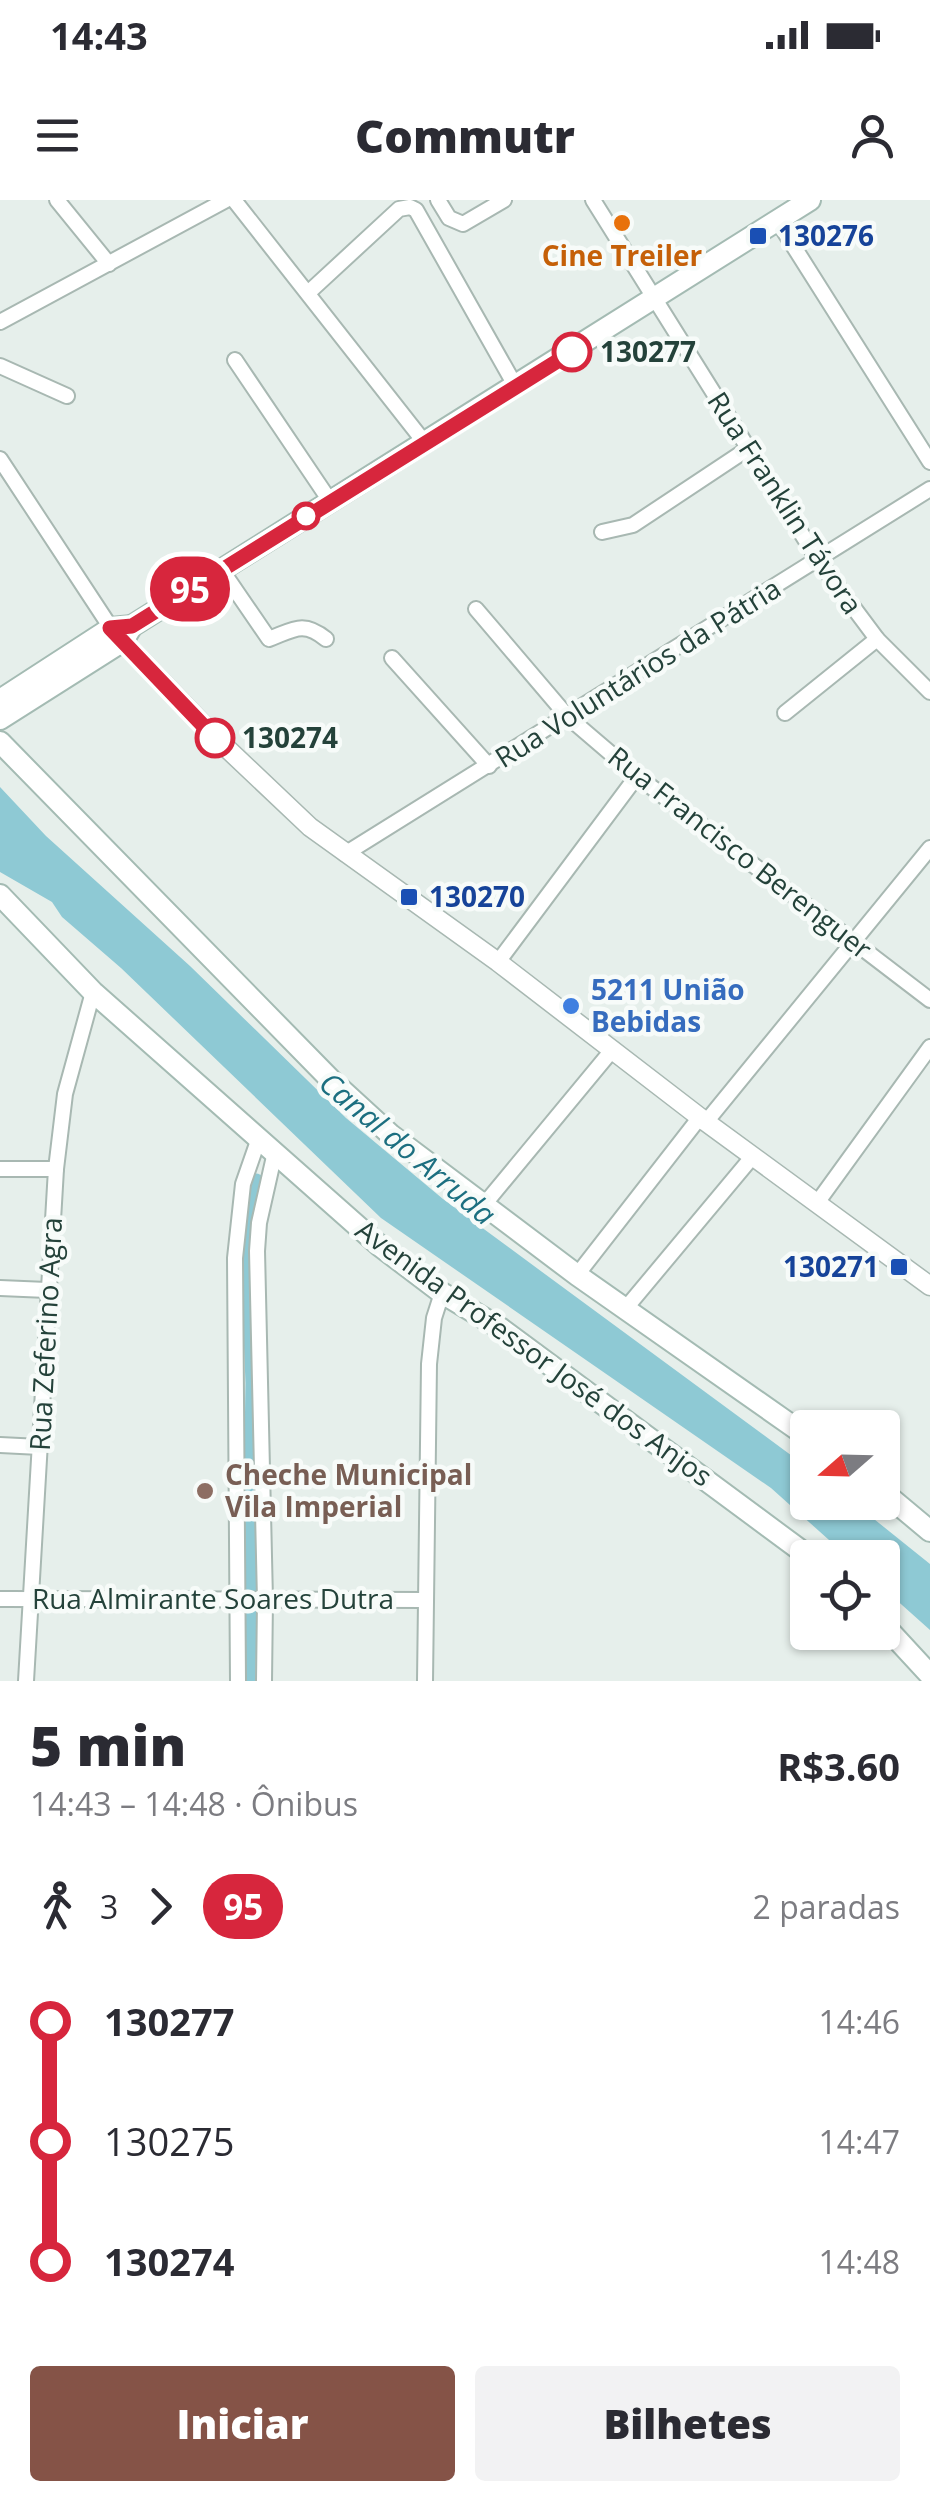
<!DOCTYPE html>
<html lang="pt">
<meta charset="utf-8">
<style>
:root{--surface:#fff;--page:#f2f2f3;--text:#2b2b33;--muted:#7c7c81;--accent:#855347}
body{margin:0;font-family:"Open Sans",sans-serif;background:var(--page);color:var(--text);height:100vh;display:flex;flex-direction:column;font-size:38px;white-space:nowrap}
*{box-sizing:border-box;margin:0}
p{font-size:32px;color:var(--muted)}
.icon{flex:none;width:55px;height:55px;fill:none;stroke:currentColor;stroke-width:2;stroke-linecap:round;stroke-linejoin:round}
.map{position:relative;height:1481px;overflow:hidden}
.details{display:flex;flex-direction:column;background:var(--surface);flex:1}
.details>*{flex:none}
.badge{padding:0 20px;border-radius:32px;font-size:35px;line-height:65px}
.needle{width:65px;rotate:250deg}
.tools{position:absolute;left:790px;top:1210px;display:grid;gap:20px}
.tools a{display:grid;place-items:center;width:110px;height:110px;border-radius:10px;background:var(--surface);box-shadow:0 2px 8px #0004;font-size:50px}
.map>.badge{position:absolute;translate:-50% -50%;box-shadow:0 0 0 5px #fff}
.legs{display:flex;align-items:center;gap:15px;height:110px;padding:0 30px;font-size:32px}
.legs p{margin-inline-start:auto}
.headline{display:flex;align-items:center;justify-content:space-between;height:170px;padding:0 30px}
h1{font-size:55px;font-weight:800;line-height:75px}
.primary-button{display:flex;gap:20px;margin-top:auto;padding:20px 30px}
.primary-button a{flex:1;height:115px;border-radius:10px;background:var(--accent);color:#fff;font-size:40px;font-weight:800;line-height:115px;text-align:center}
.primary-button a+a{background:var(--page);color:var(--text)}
ul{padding:0 30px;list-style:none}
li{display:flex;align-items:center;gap:35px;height:120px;font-size:38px}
li i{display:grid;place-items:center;width:15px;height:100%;margin:0 12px;background:currentColor}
li i::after{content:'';width:25px;height:25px;margin:-12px;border:8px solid;border-radius:50%;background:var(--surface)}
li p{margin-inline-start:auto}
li:first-child i{background:linear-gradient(#0000 50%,currentColor 0)}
li:last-child i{background:linear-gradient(currentColor 50%,#0000 0)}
.status{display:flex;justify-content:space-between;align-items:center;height:70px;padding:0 50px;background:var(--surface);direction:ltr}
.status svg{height:28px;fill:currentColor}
header{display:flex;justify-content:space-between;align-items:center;height:130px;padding:0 30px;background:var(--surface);font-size:45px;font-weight:800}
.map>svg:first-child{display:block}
.water{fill:#8ec9d4}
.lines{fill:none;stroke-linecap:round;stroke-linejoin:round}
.canal{stroke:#8ec9d4;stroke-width:15}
.minor-casing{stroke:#a8b8b2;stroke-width:18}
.tertiary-casing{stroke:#a8b8b2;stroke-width:21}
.secondary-casing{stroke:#a4bbb3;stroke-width:24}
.minor{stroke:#fff;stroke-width:14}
.tertiary{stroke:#fff;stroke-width:18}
.secondary{stroke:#fff;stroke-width:20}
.line-1-casing{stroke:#fff;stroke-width:22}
.line-1{stroke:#d7263d;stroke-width:15}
.food-dot{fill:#e8710a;stroke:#f7fbf9;stroke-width:4}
.transit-dot{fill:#1a4fb4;stroke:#f7fbf9;stroke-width:4}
.stop-1-dot{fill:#fff;stroke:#d7263d;stroke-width:5}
.shop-dot{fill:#3f7fe0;stroke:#f7fbf9;stroke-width:4}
.education-dot{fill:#8d6e63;stroke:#f7fbf9;stroke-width:4}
.labels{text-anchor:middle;stroke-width:9;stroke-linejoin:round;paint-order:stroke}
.transit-label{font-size:28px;font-weight:bold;fill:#164399;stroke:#f7fbf9;text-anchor:start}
.food-label{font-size:28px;font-weight:bold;fill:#c56008;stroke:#f7fbf9}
.stop-label{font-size:28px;font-weight:bold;fill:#24423a;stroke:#f7fbf9;text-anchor:start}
.street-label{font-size:28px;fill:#24423a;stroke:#f7fbf9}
.shop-label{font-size:28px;font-weight:bold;fill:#366cbe;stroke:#f7fbf9;text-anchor:start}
.education-label{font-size:28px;font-weight:bold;fill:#785e54;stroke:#f7fbf9;text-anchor:start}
.water-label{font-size:30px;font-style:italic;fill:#1c6f80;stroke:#f7fbf9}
</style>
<div class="status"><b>14:43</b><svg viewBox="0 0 49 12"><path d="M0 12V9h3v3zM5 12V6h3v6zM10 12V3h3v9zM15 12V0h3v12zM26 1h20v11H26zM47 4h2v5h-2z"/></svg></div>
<header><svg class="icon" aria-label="menu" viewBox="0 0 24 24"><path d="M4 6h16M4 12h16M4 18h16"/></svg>Commutr<svg class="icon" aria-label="person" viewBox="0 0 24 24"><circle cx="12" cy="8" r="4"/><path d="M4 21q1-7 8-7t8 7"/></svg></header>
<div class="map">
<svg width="930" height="1481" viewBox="0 0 930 1481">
<rect width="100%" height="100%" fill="#e6efeb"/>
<polygon class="water" points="0,587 46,636 190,766 346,918 443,999 807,1267 808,1302 854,1303 930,1364 930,1430 883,1388 882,1358 848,1357 771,1288 381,1018 121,768 62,717 52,702 0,672"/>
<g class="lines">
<polyline class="canal" points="248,1481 253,1183 246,1014 256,981"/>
<defs>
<g id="minor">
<polyline points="57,0 109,64"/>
<polyline points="234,0 425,243"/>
<polyline points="438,0 449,18 463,24 504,0"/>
<polyline points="593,0 818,360 877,439 930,492"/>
<polyline points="777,20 930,262"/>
<polyline points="308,93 399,9 410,7 416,10 516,187"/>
<polyline points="0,122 226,0"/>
<polyline points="235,160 330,301"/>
<polyline points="0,166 67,196"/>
<polyline points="0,259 111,428"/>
<polyline points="602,332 633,325 746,250"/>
<path d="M221,369l48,70c24,-9 34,-19 57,0"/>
<polyline points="476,409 568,517 637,576 930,800"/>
<polyline points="392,458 489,566"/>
<polyline points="785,513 877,439"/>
<polyline points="345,654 930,289"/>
<polyline points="498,762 637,576"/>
<polyline points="706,922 930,648"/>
<polyline points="0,969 56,969"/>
<polyline points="817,1003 930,847"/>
<polyline points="483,1006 613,849"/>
<polyline points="577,1075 700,917"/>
<polyline points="0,1088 47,1090"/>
<polyline points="626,1108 753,956"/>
<polyline points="0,1245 40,1247"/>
<polyline points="0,1399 426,1400"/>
<polyline points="26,1481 56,969 65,894 93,792"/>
<polyline points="238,1481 235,1058 243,984 259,938"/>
<polyline points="264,1481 265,1400 257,1051 259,1023 275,952"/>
<polyline points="425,1481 429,1164 434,1118 442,1093"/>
</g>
<polyline id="tertiary" points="113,431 215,537 310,627 498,762 706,922 930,1086"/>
<g id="secondary">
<polyline points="0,500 111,428 132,426"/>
<polyline points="0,519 123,441 132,426 810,0"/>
<polyline points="0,542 331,880 391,935 577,1075 808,1237"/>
<polyline points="0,695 93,792 380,1046 442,1093 500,1128 811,1358"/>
<polyline points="882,1291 930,1331"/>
<polyline points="882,1423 930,1475"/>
</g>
</defs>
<use href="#minor" class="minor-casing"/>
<use href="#tertiary" class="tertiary-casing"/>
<use href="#secondary" class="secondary-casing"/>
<use href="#minor" class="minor"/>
<use href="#tertiary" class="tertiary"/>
<use href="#secondary" class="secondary"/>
</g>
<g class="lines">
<defs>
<polyline id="line-1" points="215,538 110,428 132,426 572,152"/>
</defs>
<use href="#line-1" class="line-1-casing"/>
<use href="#line-1" class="line-1"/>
</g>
<circle class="food-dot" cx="622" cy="23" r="10"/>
<g class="transit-dot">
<rect x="748" y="26" width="20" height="20" rx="5"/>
<rect x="399" y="687" width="20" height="20" rx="5"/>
<rect x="889" y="1057" width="20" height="20" rx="5"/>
</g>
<g class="stop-1-dot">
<circle cx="572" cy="152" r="18"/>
<circle cx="306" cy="316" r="12"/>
<circle cx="215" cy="538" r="18"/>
</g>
<circle class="shop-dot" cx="571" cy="806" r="10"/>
<circle class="education-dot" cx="205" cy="1291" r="10"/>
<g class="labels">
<g class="transit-label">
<text x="778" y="46">130276</text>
<text x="429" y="707">130270</text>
<text x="879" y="1077" text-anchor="end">130271</text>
</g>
<g class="food-label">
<text x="622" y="66">Cine Treiler</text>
</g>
<g class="stop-label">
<text x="600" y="162">130277</text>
<text x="242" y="548">130274</text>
</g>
<g class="street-label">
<text transform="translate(785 303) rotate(57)" y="10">Rua Franklin Távora</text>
<text transform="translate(638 473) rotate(-32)" y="10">Rua Voluntários da Pátria</text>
<text transform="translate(740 653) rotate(38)" y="10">Rua Francisco Berenguer</text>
<text transform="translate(46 1134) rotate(-87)" y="10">Rua Zeferino Agra</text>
<text transform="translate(534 1153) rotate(36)" y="10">Avenida Professor José dos Anjos</text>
<text x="213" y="1409">Rua Almirante Soares Dutra</text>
</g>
<g class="shop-label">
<text x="591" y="800">5211 União<tspan x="591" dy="32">Bebidas</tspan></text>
</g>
<g class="education-label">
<text x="225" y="1285">Cheche Municipal<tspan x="225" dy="32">Vila Imperial</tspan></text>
</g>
<g class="water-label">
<text transform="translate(407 949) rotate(40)" y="10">Canal do Arruda</text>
</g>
</g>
</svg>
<div class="tools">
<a><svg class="needle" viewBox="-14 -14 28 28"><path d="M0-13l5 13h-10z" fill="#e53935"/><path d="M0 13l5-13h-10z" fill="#7c7c81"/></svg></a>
<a><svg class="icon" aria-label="locate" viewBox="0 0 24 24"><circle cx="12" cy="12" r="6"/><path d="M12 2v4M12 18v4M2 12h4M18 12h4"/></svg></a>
</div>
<b class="badge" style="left:190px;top:389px;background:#d7263d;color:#fff">95</b>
</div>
<section class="details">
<div class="headline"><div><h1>5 min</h1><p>14:43 – 14:48 · Ônibus</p></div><b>R$3.60</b></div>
<div class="legs"><svg class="icon" aria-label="walk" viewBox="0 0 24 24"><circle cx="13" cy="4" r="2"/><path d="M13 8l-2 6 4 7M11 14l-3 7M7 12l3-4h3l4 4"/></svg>3<svg class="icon" aria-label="forward" viewBox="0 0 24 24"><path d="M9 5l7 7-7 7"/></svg><b class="badge" style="background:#d7263d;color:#fff">95</b><p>2 paradas</p></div>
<ul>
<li><i style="color:#d7263d"></i><b>130277</b><p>14:46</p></li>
<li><i style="color:#d7263d"></i><span>130275</span><p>14:47</p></li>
<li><i style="color:#d7263d"></i><b>130274</b><p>14:48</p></li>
</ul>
<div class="primary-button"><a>Iniciar</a><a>Bilhetes</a></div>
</section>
